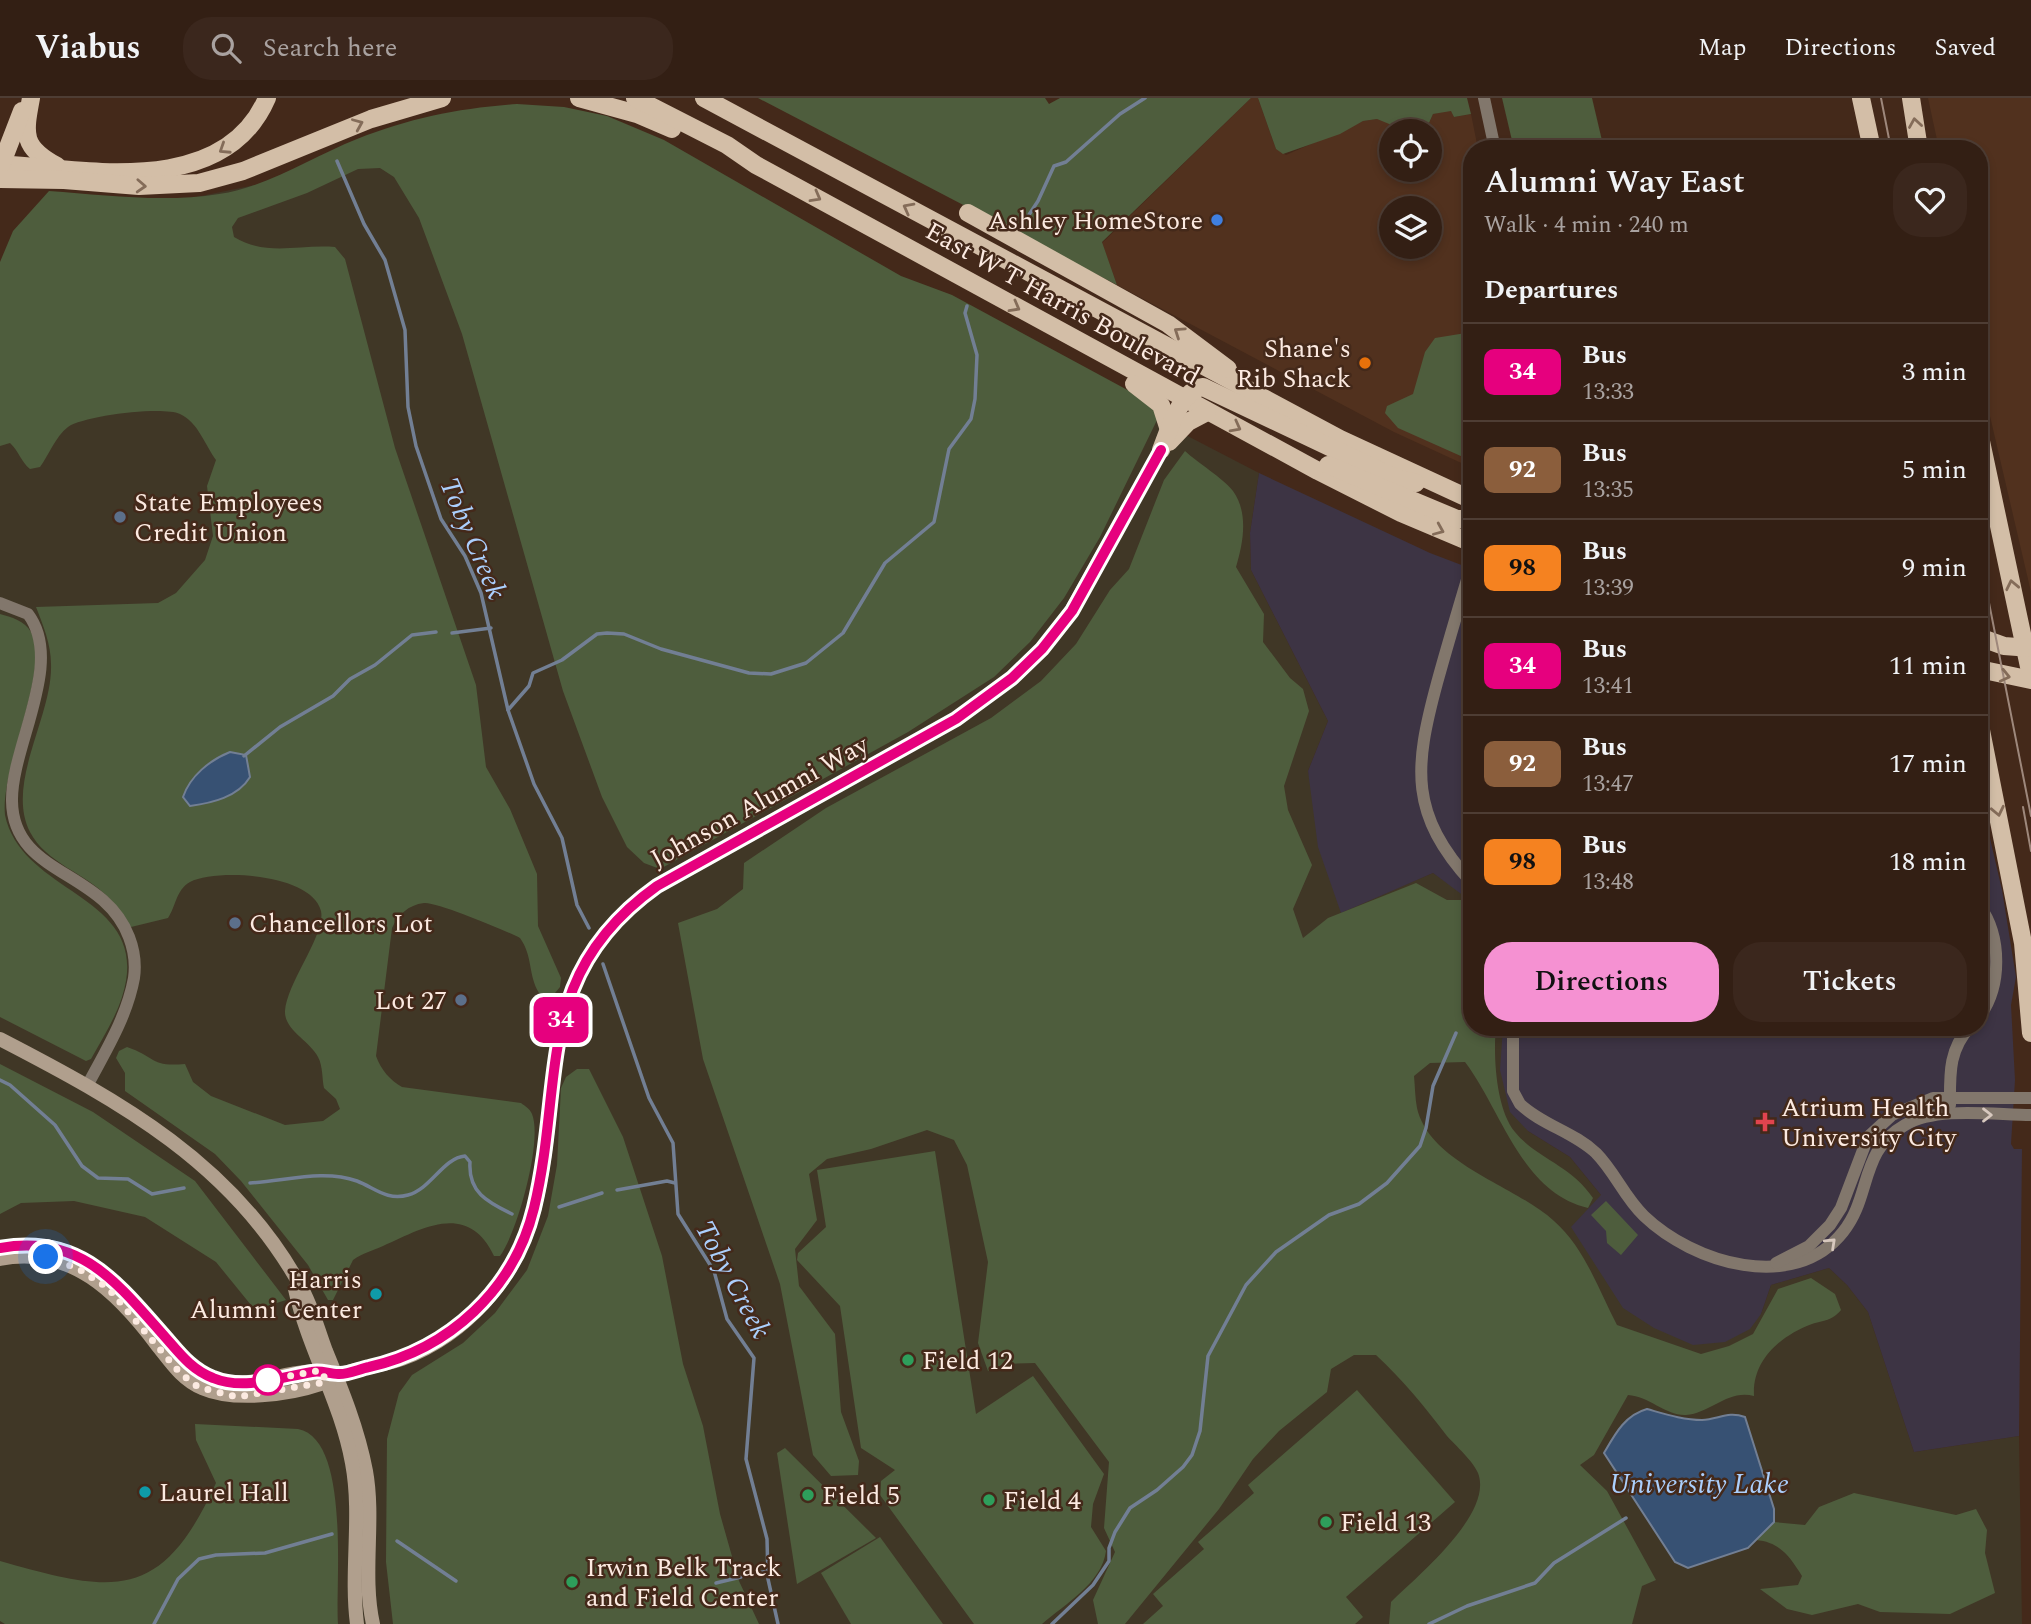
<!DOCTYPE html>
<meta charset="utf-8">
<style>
:root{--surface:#331f14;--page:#3b271d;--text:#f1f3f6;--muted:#a9a2a0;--line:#4e3d34;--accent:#f591d2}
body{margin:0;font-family:Spectral,serif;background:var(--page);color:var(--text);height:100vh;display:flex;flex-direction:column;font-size:26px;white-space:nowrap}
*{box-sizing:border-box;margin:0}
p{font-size:23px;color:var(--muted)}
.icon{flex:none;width:38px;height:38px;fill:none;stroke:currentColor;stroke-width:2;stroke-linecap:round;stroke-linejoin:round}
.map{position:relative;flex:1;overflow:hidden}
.sheet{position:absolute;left:1463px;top:42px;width:525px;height:896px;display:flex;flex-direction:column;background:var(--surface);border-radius:28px;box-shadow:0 4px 10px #0003,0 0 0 2px var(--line)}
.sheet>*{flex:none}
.badge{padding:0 14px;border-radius:10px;font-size:24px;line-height:46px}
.buttons{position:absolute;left:1379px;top:21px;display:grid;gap:14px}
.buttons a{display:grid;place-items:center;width:63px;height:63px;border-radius:50%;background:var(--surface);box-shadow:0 4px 10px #0003,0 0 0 2px var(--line);font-size:35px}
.you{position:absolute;width:35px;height:35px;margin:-18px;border:5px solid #fff;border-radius:50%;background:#1a73e8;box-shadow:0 0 0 10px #1a73e833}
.map>.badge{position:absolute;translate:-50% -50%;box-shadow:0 0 0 4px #fff}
h2{padding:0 21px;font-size:26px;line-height:63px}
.round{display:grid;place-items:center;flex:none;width:74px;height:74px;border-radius:28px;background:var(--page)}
.headline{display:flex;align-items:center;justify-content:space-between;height:119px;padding:0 21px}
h1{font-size:33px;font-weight:600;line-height:52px}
.primary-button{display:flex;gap:14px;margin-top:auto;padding:14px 21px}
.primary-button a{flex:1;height:80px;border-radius:28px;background:var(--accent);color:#111;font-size:28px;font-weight:600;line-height:80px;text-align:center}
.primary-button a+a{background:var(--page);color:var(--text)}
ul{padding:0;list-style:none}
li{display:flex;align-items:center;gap:21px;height:98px;padding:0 21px;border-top:2px solid var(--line)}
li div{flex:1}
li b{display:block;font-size:26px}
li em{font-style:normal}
li .badge{min-width:77px;font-weight:700;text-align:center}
header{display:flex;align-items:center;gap:42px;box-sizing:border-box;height:98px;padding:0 35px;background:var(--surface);border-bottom:2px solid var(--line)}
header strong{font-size:33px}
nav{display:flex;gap:38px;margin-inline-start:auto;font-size:24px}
.search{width:490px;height:63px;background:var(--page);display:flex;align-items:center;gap:18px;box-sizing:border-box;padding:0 24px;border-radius:28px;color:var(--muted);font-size:26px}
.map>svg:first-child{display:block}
.built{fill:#51311e;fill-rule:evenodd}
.education{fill:#403726}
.medical{fill:#3d3444}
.green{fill:#4e5d3d}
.water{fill:#375173;stroke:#727f94;stroke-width:2}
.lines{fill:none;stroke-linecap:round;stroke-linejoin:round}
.stream{stroke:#727f94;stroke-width:3.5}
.street{stroke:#82776c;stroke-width:12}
.secondary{stroke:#b09f8d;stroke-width:14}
.primary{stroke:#d3bea7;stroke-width:18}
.tram{stroke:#9e887c;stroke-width:2}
.oneway{stroke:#846c59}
.oneway2{stroke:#d7c8be}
.line-casing{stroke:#fff;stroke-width:16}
.line{stroke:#e6007e;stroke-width:10}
.walk{stroke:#fceae1;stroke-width:7;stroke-dasharray:0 12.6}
.shop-dot{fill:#3f7fe0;stroke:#44291a;stroke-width:2.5}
.food-dot{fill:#e8710a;stroke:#44291a;stroke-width:2.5}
.service-dot{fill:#5c6f8a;stroke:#44291a;stroke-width:2.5}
.health-dot{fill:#e0444e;stroke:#44291a;stroke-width:2.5}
.culture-dot{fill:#0f9aa8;stroke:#44291a;stroke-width:2.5}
.leisure-dot{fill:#2e9e5b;stroke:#44291a;stroke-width:2.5}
.stop-dot{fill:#fff;stroke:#e6007e;stroke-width:3.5}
.labels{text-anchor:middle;stroke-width:5;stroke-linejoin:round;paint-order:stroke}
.poi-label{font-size:26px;fill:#fceae1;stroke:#44291a;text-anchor:start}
.street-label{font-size:26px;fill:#fceae1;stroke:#44291a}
.water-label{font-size:28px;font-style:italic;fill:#abcffd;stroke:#44291a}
</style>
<header>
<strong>Viabus</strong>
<div class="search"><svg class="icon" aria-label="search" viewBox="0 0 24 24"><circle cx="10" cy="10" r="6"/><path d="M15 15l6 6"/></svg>Search here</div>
<nav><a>Map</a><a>Directions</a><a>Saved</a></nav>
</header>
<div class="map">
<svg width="2031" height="1526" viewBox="0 0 2031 1526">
<rect width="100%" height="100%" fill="#44291a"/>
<g class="built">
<path d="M1251,0h7l18,51 10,6 77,-34 14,-2 28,9 24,-5 4,-9 18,-4 3,7 17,-3 7,35h-6l-2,318 -76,-35 -277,-147 -15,-42zM1391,33h39v39h-39zM1391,110h39v39h-39z"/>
<polygon points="1928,0 2031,0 2031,494 1979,271 1979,51 1939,51"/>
</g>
<polygon class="education" points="576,21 1259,375 1250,435 1251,472 1328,623 1308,673 1341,814 1433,775 1468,799 1472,804 1472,929 1503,929 1528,1033 1570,1059 1601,1097 1761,1216 1771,1187 1829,1170 1847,1187 1868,1214 1914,1354 2019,1338 2022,1526 0,1526 0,182 21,135"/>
<g class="medical">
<polygon points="1259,375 1430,455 1472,471 1472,804 1433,775 1341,815 1318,749 1308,673 1328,623 1251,472 1250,435"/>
<polygon points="1979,693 2002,792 2016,879 2011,907 2015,982 2011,1046 2014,1051 2022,1051 2019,1338 1914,1354 1868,1214 1847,1187 1829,1170 1771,1187 1761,1216 1750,1231 1725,1244 1693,1247 1654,1230 1623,1210 1571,1129 1601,1097 1570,1059 1528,1033 1510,1014 1500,972 1503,929 1979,929"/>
</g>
<g class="green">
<polygon points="758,0 1045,0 1049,6 1060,0 1251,0 1102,144 1117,187"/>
<polygon points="1258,0 1467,0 1471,16 1454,19 1451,13 1433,16 1429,25 1399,30 1377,21 1363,23 1340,36 1283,56 1276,51"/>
<polygon points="1502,0 1592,0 1604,51 1514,51"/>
<path d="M517,6l47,3 43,9 57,24 237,136 51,19 194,105 9,9 3,9 -58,119 -36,61 -34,44 -36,35 -86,55 -248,137 -16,-6 -17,-16 -25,-50 -39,-106 -101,-357 -43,-116 -25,-41 -14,-9 -22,1 -51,24 -69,25 -6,9 2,10c33,20 65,7 101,10l10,12 50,189 81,237 10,82 24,42 27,65 1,52 23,52 -1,9 -5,6h-16c-11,-18 -6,-37 -19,-55 -13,-7 -85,-37 -96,-35 -16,2 -26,12 -32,25l-16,128c5,14 14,24 26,31l119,16c4,3 9,6 11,11 11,27 -15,119 -32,142h-6c-26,-55 -71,-28 -111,-10 -11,5 -20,7 -30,14l-20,40h-5l-20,-35 -67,-84 -26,-27 -90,-63v-18l-9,-15 3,-7 8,-4c30,10 22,20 58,17l8,18 18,14 74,29 38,-4 17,-12 -4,-10 -12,-11c-2,-9 -1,-22 -6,-31 -8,-16 -34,-27 -33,-46 2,-29 41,-77 36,-100 -9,-37 -103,-43 -131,-29 -14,8 -14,24 -22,36l-37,9c-9,-9 -14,-21 -23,-30 -23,-24 -62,-34 -78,-65 -25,-49 23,-116 21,-168 0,-20 -8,-39 -15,-57l122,-4 18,-10 29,-33 8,-24 -6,-50 9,-26c-11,-15 -18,-38 -36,-46 -19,-8 -96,2 -112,13 -13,10 -19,28 -28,40l-10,2c-9,-7 -11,-18 -20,-26l-10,3v-184l13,-31 36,-40c56,4 114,12 170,3 48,-7 93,-37 138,-55 53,-21 103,-31 160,-35z"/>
<polygon points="1472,234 1472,363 1398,330 1385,315 1387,308 1413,296 1425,254 1435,240"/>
<path d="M1185,353c13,12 38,27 48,40 16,22 10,53 3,76l28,47 -1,28 27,36 13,11 6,22 -25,75 4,24 24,55 -19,44 10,29 25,-20 88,-35 31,17h17l8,13v114h24c-3,29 0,82 19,105 21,26 56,33 78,66l-5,10c-67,-16 -86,-97 -123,-146l-35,1 -16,13c1,10 1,22 3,32 13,56 98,77 137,113 31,27 45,70 63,104l84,29 28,-8 24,-12 25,-45 33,-11 24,16 6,16c-9,11 -17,10 -29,14 -32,12 -60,36 -58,72 -26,-7 -43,17 -68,19 -20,1 -37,-19 -58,-20l-34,60 -14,10 27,26 49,89 -14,6 -10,38h-243l2,-22c24,-24 103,-88 87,-129 -5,-12 -22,-27 -31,-37 -22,-29 -44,-56 -71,-81h-22l-23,14 -4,23 -48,39 -26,28 -34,50 -94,115h-27l-5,-24 22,-48 -11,-24 5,-66 -74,-99 -31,1 -16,7 -10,-28 10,-81 -21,-97 -13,-25 -27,-10 -56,19 -44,10 -18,15 8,46 -22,29 4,37 36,48 6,78 18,49 -1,14 -27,1 -18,-21 -33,-171 -77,-225 -25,-136 39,-14 26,-20 1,-26 82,-55 165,-90 50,-37 35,-37 34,-54 19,-21 35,-89z"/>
<path d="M0,516c11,3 25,7 31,18 20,37 -31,136 -26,183 17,82 150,79 117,182 -7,22 -20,42 -31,62l-5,2 -86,-44z"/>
<polygon points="0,966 93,1014 195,1083 286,1202 255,1212 216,1164 145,1119 74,1103 21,1105 0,1116"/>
<polygon points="577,971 589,971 623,1039 662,1158 683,1266 703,1328 720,1416 739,1483 759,1526 393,1526 386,1464 387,1341 399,1295 412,1277 463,1245 495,1215 527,1172 548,1118 557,1067 561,990 566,979"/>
<path d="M935,1053l41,263 57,-38 71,98 -11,30 -2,23 15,24c-4,32 -41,53 -64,73h-68l-94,-129 1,-14 14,-11 -34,-22 -21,-142 -43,-46 1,-7 28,-26 -9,-57z"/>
<polygon points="1606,1103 1638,1137 1621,1157 1607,1145 1606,1133 1591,1117"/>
<polygon points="1357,1292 1455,1404 1346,1499 1363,1519 1355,1526 1143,1526 1163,1508 1153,1496 1204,1451 1198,1444 1254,1395 1248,1387"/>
<path d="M195,1326l103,5c53,10 37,155 40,195h-333l-5,-3v-60c113,32 161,43 216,-78l-20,-43z"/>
<polygon points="785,1350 876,1440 797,1486 777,1355"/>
<path d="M1854,1395l102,22 20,-6 11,21 -2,23 10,40 -45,21 -70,-2 -22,-8 -46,11 -25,-6 -27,-20 38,-4 4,-9c-12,-19 -22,-34 -46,-36l18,-18 31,3 14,-18z"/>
<polygon points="880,1439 943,1526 851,1526 821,1475"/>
</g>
<g class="water">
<path d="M230,654l16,3 4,22c-12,20 -38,26 -60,29l-7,-9c7,-21 27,-37 47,-45z"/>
<path d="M1647,1311c18,5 36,11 55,11 17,-1 26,-9 43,-3l29,92v13l-26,26 -60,20 -13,-6 -71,-109c11,-19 21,-38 43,-44z"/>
</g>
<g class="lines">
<g class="stream">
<polyline points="337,63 364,126 385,162 405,232 408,309 416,348 441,421 465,458 481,495 508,612 534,686 562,740 577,807 589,830"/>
<polyline points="1019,132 1038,103 1054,68 1066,64 1120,16 1145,0"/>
<polyline points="452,535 491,530"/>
<polyline points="508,612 529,588 533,575 562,562 597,536 607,535 624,536 661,551 749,575 771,576 806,565 843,535 885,465 934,424 949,351 971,321 975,301 977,257 965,215 967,208"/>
<polyline points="244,658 280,629 333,598 350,581 375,567 412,537 436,534"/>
<polyline points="603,866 649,1000 673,1045 678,1116 714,1173 727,1221 754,1260 746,1361 767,1441 768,1481 778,1526"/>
<polyline points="0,982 10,987 55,1027 82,1068 98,1080 128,1081 152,1096 184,1090"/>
<path d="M250,1085c36,-2 73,-14 107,-2 18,7 30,20 51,14 23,-6 35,-37 57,-39l5,6c-2,30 17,40 42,52"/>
<polyline points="617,1092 667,1083 675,1085"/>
<polyline points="559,1109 602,1095"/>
<polyline points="397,1443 456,1483"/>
<polyline points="757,1475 768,1473"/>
<polyline points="716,1485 741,1479"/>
<polyline points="154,1526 178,1481 199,1461 216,1457 265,1455 332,1436"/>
<polyline points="1052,1526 1093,1487 1109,1463 1109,1450 1115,1434 1130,1410 1157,1392 1183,1369 1192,1357 1200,1333 1208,1258 1246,1187 1276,1154 1329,1117 1359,1106 1387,1085 1420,1048 1426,1030 1433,988 1456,935"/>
<polyline points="1429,1526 1467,1508 1535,1485 1554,1465 1626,1420"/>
</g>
<g class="street">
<polyline points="1484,0 1495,51"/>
<polyline points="1829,51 1855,46 1867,51"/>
<path d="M1472,465c-12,40 -24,80 -35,120 -23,85 -28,131 35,200"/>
<path d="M0,505l28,11c37,49 -17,132 -16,187 1,75 91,68 117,136 5,13 7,27 5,41 -7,39 -29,74 -47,108"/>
<path d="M1979,807c23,31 23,82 0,112"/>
<path d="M1513,929v64l7,13c22,21 54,28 76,49 19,19 28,44 48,63 49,47 150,78 199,16 29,-36 16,-81 62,-107 32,-19 90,-10 126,-10"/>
<path d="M1950,1007c0,-29 -2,-55 20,-78"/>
<polyline points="1776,1165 1809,1148 1830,1127 1841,1110 1868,1039 1892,1017 1933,1000 2031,1000"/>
</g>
<g class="secondary">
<path d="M0,941c120,62 234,125 301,248 11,19 17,43 25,64 16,39 32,78 40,120 9,50 -4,103 7,153"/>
<path d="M0,1150c78,-16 118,35 163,87 16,18 30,36 53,44 40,14 81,-18 120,-4"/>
<path d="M0,1161c71,-14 118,34 157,86 13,16 25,35 45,43 32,14 87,7 119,-4 7,-3 12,-8 19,-10 20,-6 42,-8 62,-15 65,-24 115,-82 132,-149 32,-127 -3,-236 123,-324l299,-167 56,-41 30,-29 29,-38 90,-161"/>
<path d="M295,1191c13,60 46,113 57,174 10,53 -2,108 5,161"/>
</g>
<g class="primary">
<path d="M31,0c-7,37 -9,49 26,68"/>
<polyline points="579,0 637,16 672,31"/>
<polyline points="635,0 727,47 756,67 1318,373 1401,415 1472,445"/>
<polyline points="704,0 1340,341 1472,402"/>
<polyline points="1861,0 1872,51"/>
<polyline points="1911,0 1919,51"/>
<path d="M0,66c87,6 224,34 267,-66"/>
<polyline points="0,70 22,13"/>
<polyline points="0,81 64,82 139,88 199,85 243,73 371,21 442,0"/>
<polyline points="968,115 1168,226 1228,271"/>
<polyline points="1134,286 1161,307 1169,332"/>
<polyline points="1979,334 2031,578"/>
<polyline points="1169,344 1188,324 1207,314"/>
<path d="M1161,352c7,-18 20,-61 42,-63l190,90 23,6"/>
<polyline points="1328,367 1457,421 1472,421"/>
<polyline points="1979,539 2004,548 2031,550"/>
<polyline points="1979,571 2031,582"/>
<polyline points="1979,622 2023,845 2031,935"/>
</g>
<g class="tram">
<polyline points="1881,0 1891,51"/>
<polyline points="1979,454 2031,718"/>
<polyline points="2023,709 2031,753"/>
</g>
</g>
<defs><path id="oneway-chevron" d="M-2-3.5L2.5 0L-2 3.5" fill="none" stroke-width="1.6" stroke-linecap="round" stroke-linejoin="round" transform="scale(1.75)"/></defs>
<g class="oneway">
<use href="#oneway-chevron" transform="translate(1915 25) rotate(-99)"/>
<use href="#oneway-chevron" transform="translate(358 26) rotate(-23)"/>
<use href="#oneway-chevron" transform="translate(224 51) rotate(147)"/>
<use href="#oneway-chevron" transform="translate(141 88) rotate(3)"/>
<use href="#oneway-chevron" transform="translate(816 99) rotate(29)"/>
<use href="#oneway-chevron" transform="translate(908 110) rotate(-152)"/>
<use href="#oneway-chevron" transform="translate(1015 209) rotate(29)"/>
<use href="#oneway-chevron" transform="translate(1179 234) rotate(-146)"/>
<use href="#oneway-chevron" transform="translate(1236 329) rotate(28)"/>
<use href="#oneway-chevron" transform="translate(1439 432) rotate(23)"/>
<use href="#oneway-chevron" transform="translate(2012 487) rotate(-102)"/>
<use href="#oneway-chevron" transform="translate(2005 578) rotate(13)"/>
<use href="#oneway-chevron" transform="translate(1998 713) rotate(78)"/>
</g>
<g class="oneway2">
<use href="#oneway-chevron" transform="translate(1987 1017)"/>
<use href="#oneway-chevron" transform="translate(1831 1145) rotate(-43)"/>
</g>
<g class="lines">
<defs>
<path id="line" d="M0,1150c81,-15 118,36 166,90 14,16 26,32 47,40 31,13 68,-1 99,-6 9,-2 17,2 26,2 9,1 21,-5 31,-7 80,-18 145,-77 165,-159 31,-128 -2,-233 123,-322l299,-167 56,-41 30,-29 30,-38 89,-161"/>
</defs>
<use href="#line" class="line-casing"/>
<use href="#line" class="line"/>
<polyline class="walk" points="46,1159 79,1171 108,1190 180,1275 198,1289 237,1299 326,1284 322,1273 317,1273 268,1282"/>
</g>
<circle class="shop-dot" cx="1217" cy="122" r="7"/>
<circle class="food-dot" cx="1365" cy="265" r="7"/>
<g class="service-dot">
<circle cx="120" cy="419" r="7"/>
<circle cx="235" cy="825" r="7"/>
<circle cx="461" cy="902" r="7"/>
</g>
<path class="health-dot" d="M1761.5 1013.5h7v7h7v7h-7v7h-7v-7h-7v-7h7z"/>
<g class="culture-dot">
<circle cx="376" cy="1196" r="7"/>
<circle cx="145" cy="1394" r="7"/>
</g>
<g class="leisure-dot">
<circle cx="908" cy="1262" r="7"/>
<circle cx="808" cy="1397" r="7"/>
<circle cx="989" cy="1402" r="7"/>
<circle cx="1326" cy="1424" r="7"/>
<circle cx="572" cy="1484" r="7"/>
</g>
<circle class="stop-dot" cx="268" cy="1282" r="14"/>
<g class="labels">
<g class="poi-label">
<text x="1203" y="131" text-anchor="end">Ashley HomeStore</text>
<text x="1351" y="259" text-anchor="end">Shane's<tspan x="1351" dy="30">Rib Shack</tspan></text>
<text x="134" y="413">State Employees<tspan x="134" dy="30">Credit Union</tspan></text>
<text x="249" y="834">Chancellors Lot</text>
<text x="447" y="911" text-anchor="end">Lot 27</text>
<text x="1781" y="1018">Atrium Health<tspan x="1781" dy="30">University City</tspan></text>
<text x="362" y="1190" text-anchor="end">Harris<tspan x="362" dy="30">Alumni Center</tspan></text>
<text x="922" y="1271">Field 12</text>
<text x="159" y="1403">Laurel Hall</text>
<text x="822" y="1406">Field 5</text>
<text x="1003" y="1411">Field 4</text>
<text x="1340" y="1433">Field 13</text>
<text x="586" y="1478">Irwin Belk Track<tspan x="586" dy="30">and Field Center</tspan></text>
</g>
<g class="street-label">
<text transform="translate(1063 205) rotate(29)" y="9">East W T Harris Boulevard</text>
<text transform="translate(759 703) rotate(-29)" y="9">Johnson Alumni Way</text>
</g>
<g class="water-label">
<text transform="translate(474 440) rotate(67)" y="10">Toby Creek</text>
<text transform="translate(734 1181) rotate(62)" y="10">Toby Creek</text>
<text x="1699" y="1395">University Lake</text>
</g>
</g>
</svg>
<div class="buttons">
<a><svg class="icon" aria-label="locate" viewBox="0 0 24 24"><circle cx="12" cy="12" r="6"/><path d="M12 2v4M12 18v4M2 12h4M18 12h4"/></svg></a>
<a><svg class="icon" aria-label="layers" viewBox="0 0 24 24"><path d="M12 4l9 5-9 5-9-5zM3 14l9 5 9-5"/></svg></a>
</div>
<div class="you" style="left:46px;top:1159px"></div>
<b class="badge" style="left:561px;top:922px;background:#e6007e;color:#fff">34</b>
<section class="sheet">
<div class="headline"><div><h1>Alumni Way East</h1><p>Walk · 4 min · 240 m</p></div><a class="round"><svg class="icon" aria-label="heart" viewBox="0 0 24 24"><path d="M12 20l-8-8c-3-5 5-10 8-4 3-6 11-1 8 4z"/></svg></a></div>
<h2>Departures</h2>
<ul>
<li><span class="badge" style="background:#e6007e;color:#fff">34</span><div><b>Bus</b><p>13:33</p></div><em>3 min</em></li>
<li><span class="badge" style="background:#8b5e3c;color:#fff">92</span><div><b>Bus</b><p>13:35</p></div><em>5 min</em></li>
<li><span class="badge" style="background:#f58220;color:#111">98</span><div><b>Bus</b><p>13:39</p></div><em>9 min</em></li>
<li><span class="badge" style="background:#e6007e;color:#fff">34</span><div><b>Bus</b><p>13:41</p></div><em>11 min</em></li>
<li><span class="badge" style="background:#8b5e3c;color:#fff">92</span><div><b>Bus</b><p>13:47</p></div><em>17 min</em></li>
<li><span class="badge" style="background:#f58220;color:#111">98</span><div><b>Bus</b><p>13:48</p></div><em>18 min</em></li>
</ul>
<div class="primary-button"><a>Directions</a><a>Tickets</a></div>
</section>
</div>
